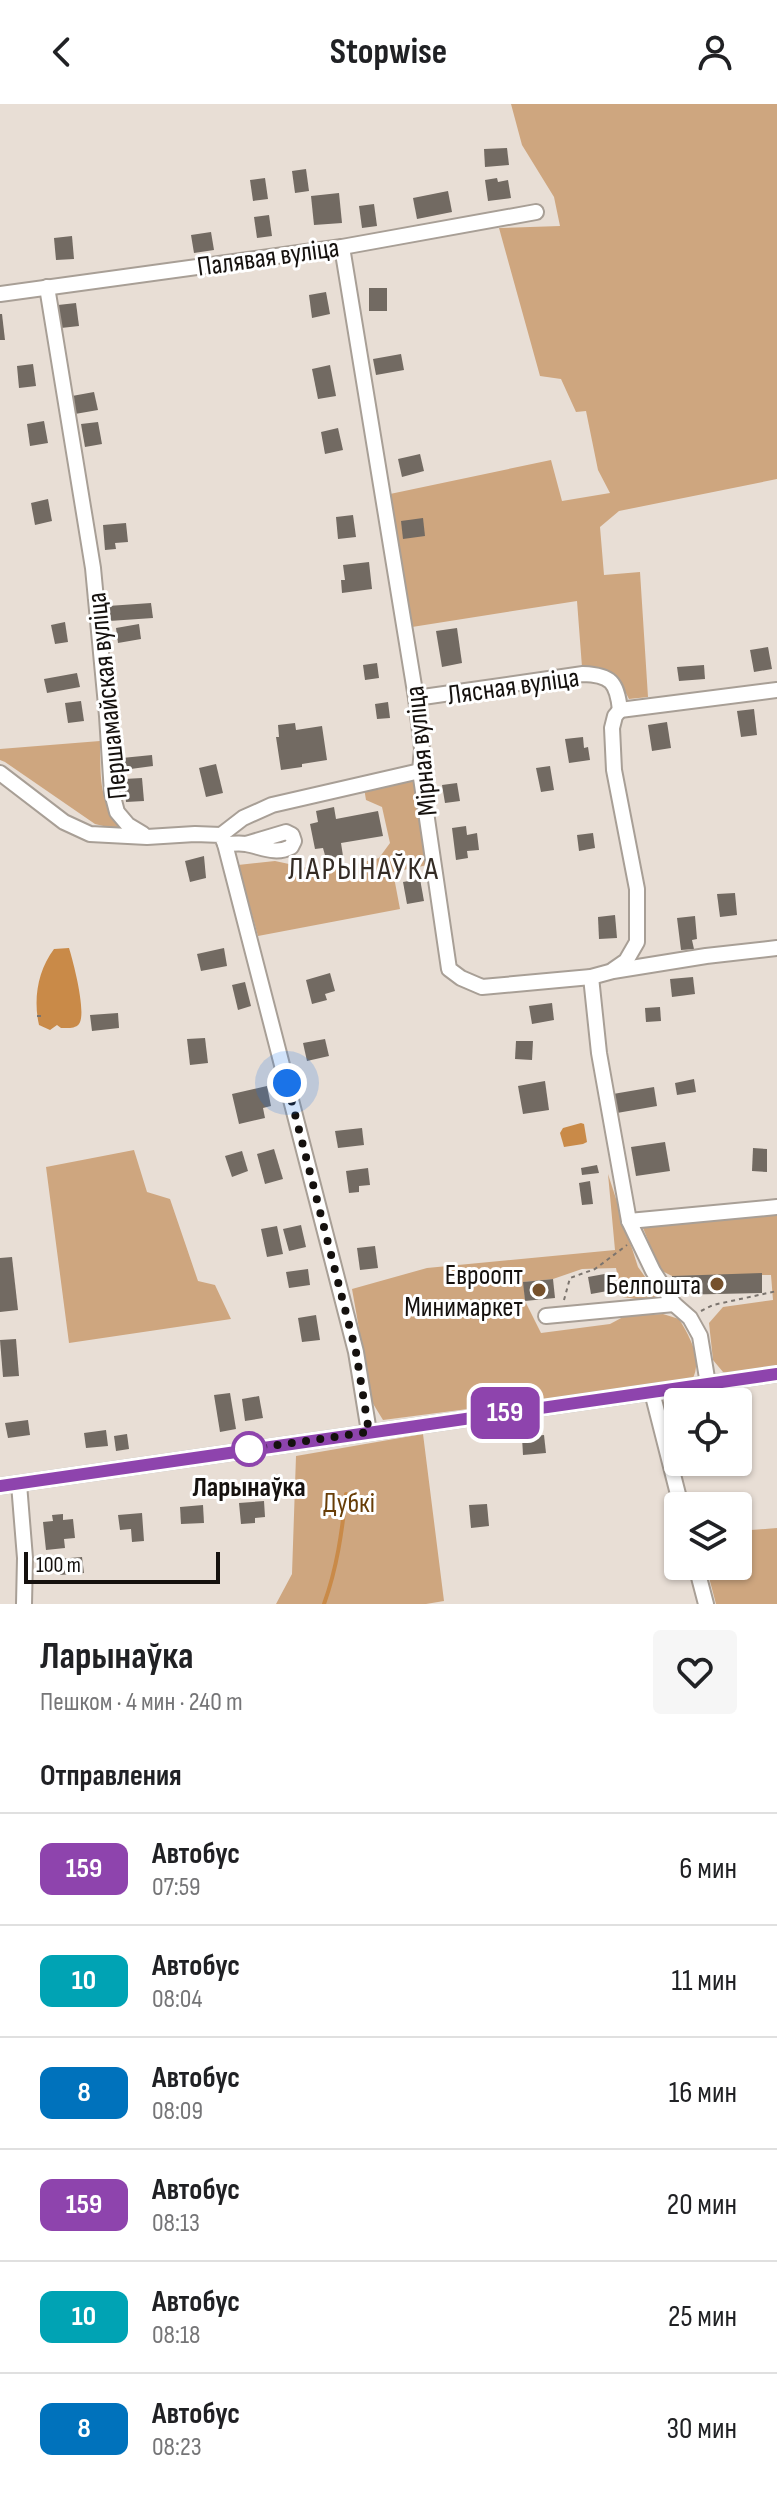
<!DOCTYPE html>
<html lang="ru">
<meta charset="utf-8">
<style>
:root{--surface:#fff;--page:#f6f6f6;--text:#202124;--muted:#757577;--line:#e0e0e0}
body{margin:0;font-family:"Sofia Sans Condensed",sans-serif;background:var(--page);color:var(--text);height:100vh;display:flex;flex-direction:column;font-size:30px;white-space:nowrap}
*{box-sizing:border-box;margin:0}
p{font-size:26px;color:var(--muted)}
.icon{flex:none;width:44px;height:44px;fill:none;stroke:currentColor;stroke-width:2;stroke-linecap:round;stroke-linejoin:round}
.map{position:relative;height:1500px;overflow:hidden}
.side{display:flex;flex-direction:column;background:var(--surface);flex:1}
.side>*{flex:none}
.badge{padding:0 16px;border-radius:12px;font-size:28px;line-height:52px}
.fabs{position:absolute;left:664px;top:1284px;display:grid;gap:16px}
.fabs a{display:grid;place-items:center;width:88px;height:88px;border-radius:8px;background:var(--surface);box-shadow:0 2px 6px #0004;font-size:40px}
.scale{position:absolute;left:24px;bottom:20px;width:196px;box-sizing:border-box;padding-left:8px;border:4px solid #15110e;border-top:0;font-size:22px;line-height:28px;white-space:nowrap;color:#15110e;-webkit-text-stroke:6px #fff;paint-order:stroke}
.you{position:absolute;width:40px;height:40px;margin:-20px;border:6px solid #fff;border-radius:50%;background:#1a73e8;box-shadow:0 0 0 12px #1a73e833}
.map>.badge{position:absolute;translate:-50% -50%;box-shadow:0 0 0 4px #fff}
h2{padding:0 40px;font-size:30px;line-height:72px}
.round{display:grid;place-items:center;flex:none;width:84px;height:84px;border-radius:8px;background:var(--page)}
.head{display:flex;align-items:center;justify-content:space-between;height:136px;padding:0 40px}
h1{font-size:38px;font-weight:700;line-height:60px}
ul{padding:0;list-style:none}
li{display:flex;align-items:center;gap:24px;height:112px;padding:0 40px;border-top:2px solid var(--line)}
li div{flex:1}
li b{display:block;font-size:30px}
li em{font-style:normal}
li .badge{min-width:88px;font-weight:700;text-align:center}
header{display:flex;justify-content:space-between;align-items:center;height:104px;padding:0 40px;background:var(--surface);font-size:36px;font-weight:700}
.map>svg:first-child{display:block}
.green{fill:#cea67f}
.water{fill:#c98a48}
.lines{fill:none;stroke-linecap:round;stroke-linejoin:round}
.stream{stroke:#c98a48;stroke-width:4}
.building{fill:#726a62}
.minor-casing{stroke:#a89f96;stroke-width:18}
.path{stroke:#7b746e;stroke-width:2;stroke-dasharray:4 4;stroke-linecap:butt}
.minor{stroke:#fff;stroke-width:14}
.line-casing{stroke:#fff;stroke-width:18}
.line{stroke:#8e44ad;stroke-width:12}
.walk{stroke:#15110e;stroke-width:8;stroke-dasharray:0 14.4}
.poi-dot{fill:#76512c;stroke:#fff;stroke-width:3}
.stop-dot{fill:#fff;stroke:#8e44ad;stroke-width:4}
.labels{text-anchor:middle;stroke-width:6;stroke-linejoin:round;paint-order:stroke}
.street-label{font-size:28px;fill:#15110e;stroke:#fff}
.poi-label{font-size:28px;fill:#15110e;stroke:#fff;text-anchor:end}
.stop-label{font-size:28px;font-weight:bold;fill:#15110e;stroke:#fff}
.park-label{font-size:28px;fill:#683e08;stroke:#fff}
.quarter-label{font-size:32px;letter-spacing:2px;fill:#342c25;stroke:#fff}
</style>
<header><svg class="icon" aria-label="back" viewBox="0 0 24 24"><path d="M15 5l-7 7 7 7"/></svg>Stopwise<svg class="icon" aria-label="person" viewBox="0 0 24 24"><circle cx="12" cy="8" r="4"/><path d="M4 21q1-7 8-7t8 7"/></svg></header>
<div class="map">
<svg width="777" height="1500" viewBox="0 0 777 1500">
<rect width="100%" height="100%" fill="#e8ded5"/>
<g class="green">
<path d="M511,0h266v375l-158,32 -19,16 4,48 36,-3 8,125 -19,2c-13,-26 -16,-32 -47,-32l-5,-66 -165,26 -22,-133 161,-34 11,41 48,-8 -12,-23 -12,-59 -10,1 -15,-33 -21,-3 -41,-148 61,-2 -6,-29 -32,-52z"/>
<path d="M100,637c1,38 -3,63 28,91l-33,-8 -90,-62 -5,-2v-11z"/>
<polygon points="416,674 428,761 393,768 400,805 258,832 238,761 275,757 326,768 379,754 390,739 382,703 366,696 364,684"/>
<polygon points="134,1046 147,1088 170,1095 198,1177 215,1181 231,1215 69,1239 46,1063"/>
<path d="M608,1070l30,93 20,28 -8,6 -28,-4 -6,-29 -34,1 -29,10 -29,3 1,19 16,32 69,-9 15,-8 38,-2 16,5c11,18 24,41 13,61l-309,40 -11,-18 -20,-113 75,-21 188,-18z"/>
<polygon points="777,1109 777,1262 737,1269 723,1268 713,1256 709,1219 723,1203 773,1196 771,1171 672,1172 660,1166 643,1124 651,1120"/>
<polygon points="423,1330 444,1497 426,1500 276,1500 292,1470 296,1352"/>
<polygon points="777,1424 777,1500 716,1500 706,1462 738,1462 738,1427"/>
</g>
<g class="water">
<path d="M69,844c4,13 18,65 10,76 -4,5 -12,4 -18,4l-4,-3 -7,5 -11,-5c-6,-26 -1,-55 15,-76z"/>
<polygon points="581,1019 584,1020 587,1038 583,1040 564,1043 560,1029 563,1024"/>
</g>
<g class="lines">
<path class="stream" d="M324,1500c13,-36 18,-72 22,-110"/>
</g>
<g class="building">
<polygon points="507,44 509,61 485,63 484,45"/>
<polygon points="306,65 309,87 295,89 292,67"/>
<polygon points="265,74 268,95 253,97 250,76"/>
<polygon points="497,74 498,78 508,76 511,94 488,97 485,76"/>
<polygon points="448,87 452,108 417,115 413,94"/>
<polygon points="339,89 342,119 314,121 311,92"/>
<polygon points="374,100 377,122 362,124 359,102"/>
<polygon points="269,111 272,132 257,134 254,113"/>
<polygon points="211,128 214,146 194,149 191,131"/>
<polygon points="72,132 74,155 56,156 54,134"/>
<rect x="369" y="184" width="18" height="23"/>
<polygon points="326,188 330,210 312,214 309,191"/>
<polygon points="76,199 79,222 61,224 58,201"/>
<polygon points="0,210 2,210 5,236 0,236"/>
<polygon points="401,250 404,266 376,271 373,255"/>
<polygon points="33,260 36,282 19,284 17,262"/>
<polygon points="330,261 336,292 318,295 312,265"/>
<polygon points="94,288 98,306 75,310 72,292"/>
<polygon points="44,317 48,339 30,342 27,320"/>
<polygon points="98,318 102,340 85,343 81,320"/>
<polygon points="338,324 343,346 325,350 321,328"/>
<polygon points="420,350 424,367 402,373 398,355"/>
<polygon points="48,395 52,417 35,421 31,399"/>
<polygon points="353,411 356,433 338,435 336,413"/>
<polygon points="423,414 425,432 403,435 401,417"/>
<polygon points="126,419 128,438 115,439 116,445 105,446 103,421"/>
<polygon points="369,458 372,485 342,489 341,476 345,476 343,461"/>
<polygon points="151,499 153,514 109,517 108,502"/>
<polygon points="65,518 68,538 55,540 51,521"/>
<polygon points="139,520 141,535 118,539 116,524"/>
<polygon points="457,524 462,559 442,563 436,527"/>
<polygon points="768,543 772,565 754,568 750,546"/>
<polygon points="377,559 379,574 365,576 363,561"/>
<polygon points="704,561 705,575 679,577 677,563"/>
<polygon points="77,569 80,583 47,589 44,575"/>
<polygon points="81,597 84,617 68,619 65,599"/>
<polygon points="388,598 390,614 377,615 375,600"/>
<polygon points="754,605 757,631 741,633 737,607"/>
<polygon points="667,618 671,644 652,647 648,621"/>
<polygon points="295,619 296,626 322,622 327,656 302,660 302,663 281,666 276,633 279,633 278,621"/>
<polygon points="583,633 584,644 588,643 590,656 569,659 565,635"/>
<polygon points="152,651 153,662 123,666 122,654"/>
<polygon points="216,660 223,689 206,693 199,664"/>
<polygon points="550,662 554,686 541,688 536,664"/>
<polygon points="142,674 144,697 126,698 124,675"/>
<polygon points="457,679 460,697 445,699 442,681"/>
<polygon points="334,703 336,715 378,707 383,732 341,739 343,752 326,755 323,744 315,745 310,720 318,718 316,707"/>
<polygon points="466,722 467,731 477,729 479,746 467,747 468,754 456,756 452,724"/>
<polygon points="593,729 595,744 579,747 577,731"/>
<polygon points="204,752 206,774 190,778 185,757"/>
<polygon points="420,775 424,797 407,800 403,778"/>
<polygon points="735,789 737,811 720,813 717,790"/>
<polygon points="615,811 617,834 599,835 598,813"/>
<polygon points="695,812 697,835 692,836 694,845 681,846 677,814"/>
<polygon points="224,844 227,862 201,867 197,850"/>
<polygon points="330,869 335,887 325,890 327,896 312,900 306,876"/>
<polygon points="693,873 695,890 672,893 670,875"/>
<polygon points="245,878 251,902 238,906 232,881"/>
<polygon points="552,899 554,916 532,920 529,902"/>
<polygon points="660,903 661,917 646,918 645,904"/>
<polygon points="118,909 119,924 92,927 90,911"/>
<polygon points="205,934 208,959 190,961 187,935"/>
<polygon points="325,935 329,952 307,957 303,939"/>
<polygon points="516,937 533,937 532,956 515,955"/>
<polygon points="694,975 696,988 677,991 675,979"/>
<polygon points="545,977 549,1006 523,1010 518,982"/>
<polygon points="267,982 271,1002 263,1004 265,1014 239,1020 232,990"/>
<polygon points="654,983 657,1002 617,1009 613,990"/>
<polygon points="362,1024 364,1041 338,1044 335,1027"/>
<polygon points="665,1038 670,1067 636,1072 631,1043"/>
<polygon points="753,1044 767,1045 767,1068 752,1067"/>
<polygon points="274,1045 283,1075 265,1080 257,1050"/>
<polygon points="242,1047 248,1067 232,1073 225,1052"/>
<polygon points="597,1061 599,1069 582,1071 581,1064"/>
<polygon points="368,1064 370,1081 359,1082 359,1088 349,1089 346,1067"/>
<polygon points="590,1077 593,1100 582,1101 579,1079"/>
<polygon points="301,1121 306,1143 289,1147 283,1125"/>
<polygon points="277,1122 283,1150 267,1153 261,1125"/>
<polygon points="375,1142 378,1164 360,1166 357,1144"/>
<polygon points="12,1153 18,1206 0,1208 0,1154"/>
<polygon points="308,1165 310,1181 289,1184 286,1168"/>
<polygon points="610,1169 613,1186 591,1190 588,1173"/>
<polygon points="762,1169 762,1189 672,1191 672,1172"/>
<polygon points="553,1175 555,1194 525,1197 523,1178"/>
<polygon points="316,1211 320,1236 302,1238 298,1214"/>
<polygon points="16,1235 19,1272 3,1273 0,1236"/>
<polygon points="230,1289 236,1325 220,1328 214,1291"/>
<polygon points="259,1292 263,1314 245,1317 242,1295"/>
<polygon points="28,1316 30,1331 8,1334 5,1319"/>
<polygon points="106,1326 108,1342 86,1344 84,1329"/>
<polygon points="127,1330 129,1345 116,1347 114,1332"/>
<polygon points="544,1331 546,1349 523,1351 522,1333"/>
<polygon points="264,1397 265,1413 255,1414 255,1419 241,1420 239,1399"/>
<polygon points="487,1400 489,1422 471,1424 469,1401"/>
<polygon points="203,1401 204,1419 181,1420 180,1403"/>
<polygon points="142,1409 144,1437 132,1438 131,1425 120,1426 118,1411"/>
<polygon points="63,1410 63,1416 73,1415 75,1434 64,1435 65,1444 46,1446 43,1418 53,1417 52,1411"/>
<polygon points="82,1453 84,1469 60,1471 58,1455"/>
</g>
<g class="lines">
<defs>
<g id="minor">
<polyline points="342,143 416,594 422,645 420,667 449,865 461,874 482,883 591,873 613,867 706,852 777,844"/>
<polyline points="47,183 93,464 107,612 112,689 117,708 128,721 143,730"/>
<polyline points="0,190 342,143 536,108"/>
<path d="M416,594l167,-24c28,1 34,8 37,36"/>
<polyline points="620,606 777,586"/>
<polyline points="0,669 64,718 90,730 147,733 195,730 221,731 225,740 356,1248 369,1328"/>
<polyline points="221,731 243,714 272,701 420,667"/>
<path d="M225,740c7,0 14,-1 21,0 16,3 29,11 45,3l3,-6 -2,-6 -6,-3 -40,12"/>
<polyline points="613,866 626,857 637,838 637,785 614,666 612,624 615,612 620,606"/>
<polyline points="591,873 599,949 629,1117 653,1167 674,1200 690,1214 700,1232 708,1280"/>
<polyline points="629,1117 777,1103"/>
<polyline points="546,1212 674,1200"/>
<polyline points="652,1288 681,1402"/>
<polyline points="19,1380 25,1454 24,1500"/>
<polyline points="0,1382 777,1270"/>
<polyline points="696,1462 706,1500"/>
</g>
</defs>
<use href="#minor" class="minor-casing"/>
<g class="path">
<polyline points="37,912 45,912"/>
<polyline points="564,1196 570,1174 595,1165 627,1141"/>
<polyline points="701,1207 713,1201 777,1187"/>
</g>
<use href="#minor" class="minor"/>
</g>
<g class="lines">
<defs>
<polyline id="line" points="0,1382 777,1270"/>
</defs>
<use href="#line" class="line-casing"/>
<use href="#line" class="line"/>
<polyline class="walk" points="249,1345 369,1328 356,1248 287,979"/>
</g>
<g class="poi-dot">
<circle cx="717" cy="1180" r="8"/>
<circle cx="539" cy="1186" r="8"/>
</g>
<circle class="stop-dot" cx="249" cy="1345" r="16"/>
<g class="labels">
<g class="street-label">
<text transform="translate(268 152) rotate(-8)" y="10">Палявая вуліца</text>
<text transform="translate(513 581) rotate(-8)" y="10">Лясная вуліца</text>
<text transform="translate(106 592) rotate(-96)" y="10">Першамайская вуліца</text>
<text transform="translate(420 647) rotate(-96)" y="10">Мірная вуліца</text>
</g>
<g class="poi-label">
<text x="523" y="1180">Евроопт<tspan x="523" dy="32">Минимаркет</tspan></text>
<text x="701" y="1190">Белпошта</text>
</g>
<g class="stop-label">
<text x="249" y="1392">Ларынаўка</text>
</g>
<g class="park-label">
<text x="349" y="1408">Дубкі</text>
</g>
<g class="quarter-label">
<text x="364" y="775">ЛАРЫНАЎКА</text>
</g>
</g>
</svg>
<div class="fabs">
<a><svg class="icon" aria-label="locate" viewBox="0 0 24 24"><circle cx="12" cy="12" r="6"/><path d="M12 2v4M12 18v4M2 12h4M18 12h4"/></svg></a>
<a><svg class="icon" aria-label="layers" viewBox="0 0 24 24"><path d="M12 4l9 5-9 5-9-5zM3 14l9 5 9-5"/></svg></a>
</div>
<div class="scale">100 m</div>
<div class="you" style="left:287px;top:979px"></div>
<b class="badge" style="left:505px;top:1309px;background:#8e44ad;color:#fff">159</b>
</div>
<section class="side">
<div class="head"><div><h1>Ларынаўка</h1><p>Пешком · 4 мин · 240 m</p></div><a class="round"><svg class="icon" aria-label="heart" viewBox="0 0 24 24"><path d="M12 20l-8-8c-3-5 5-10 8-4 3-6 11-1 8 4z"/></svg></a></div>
<h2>Отправления</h2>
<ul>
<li><span class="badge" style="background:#8e44ad;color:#fff">159</span><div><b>Автобус</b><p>07:59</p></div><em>6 мин</em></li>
<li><span class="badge" style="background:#00a3b4;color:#fff">10</span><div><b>Автобус</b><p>08:04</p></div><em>11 мин</em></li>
<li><span class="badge" style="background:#0072bc;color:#fff">8</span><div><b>Автобус</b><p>08:09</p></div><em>16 мин</em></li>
<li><span class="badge" style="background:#8e44ad;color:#fff">159</span><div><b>Автобус</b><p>08:13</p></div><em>20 мин</em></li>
<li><span class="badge" style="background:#00a3b4;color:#fff">10</span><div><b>Автобус</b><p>08:18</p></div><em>25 мин</em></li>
<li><span class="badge" style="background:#0072bc;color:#fff">8</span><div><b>Автобус</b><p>08:23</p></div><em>30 мин</em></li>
</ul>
</section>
